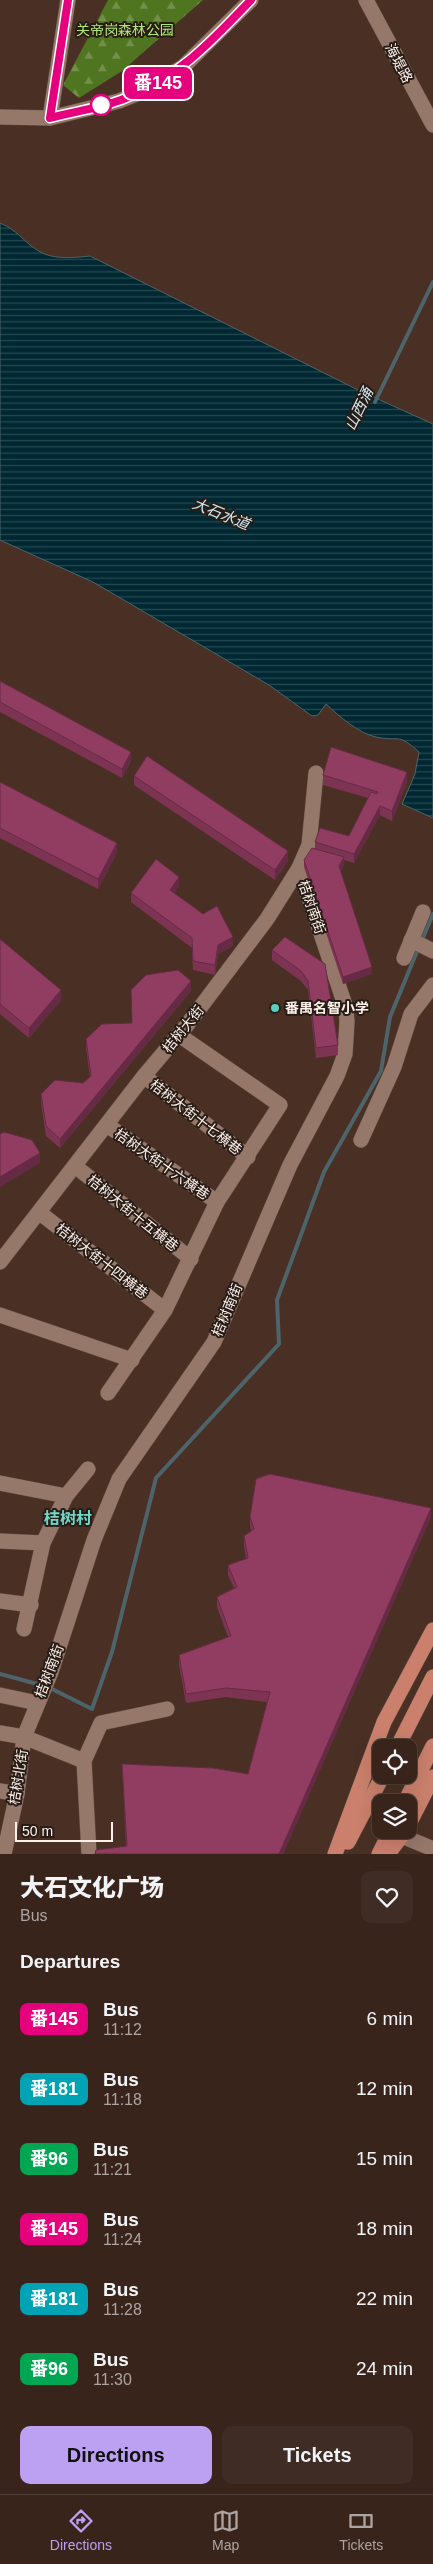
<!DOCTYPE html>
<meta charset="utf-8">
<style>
:root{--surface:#38241b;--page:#3f2c24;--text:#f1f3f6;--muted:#aba4a3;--line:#52413a;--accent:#bca0f2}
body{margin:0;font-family:Arial,"Noto Sans SC",sans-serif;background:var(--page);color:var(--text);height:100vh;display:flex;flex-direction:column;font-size:19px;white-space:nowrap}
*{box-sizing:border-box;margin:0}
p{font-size:16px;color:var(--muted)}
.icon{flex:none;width:28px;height:28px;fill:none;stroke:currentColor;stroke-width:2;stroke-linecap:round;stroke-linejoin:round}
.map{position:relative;height:1854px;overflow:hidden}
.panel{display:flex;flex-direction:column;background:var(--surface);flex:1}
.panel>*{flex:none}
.badge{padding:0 10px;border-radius:8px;font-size:18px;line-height:32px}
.buttons{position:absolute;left:372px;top:1739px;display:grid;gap:10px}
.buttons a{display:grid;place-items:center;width:45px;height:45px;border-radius:10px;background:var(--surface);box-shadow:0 5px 20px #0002,0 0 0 1px var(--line);font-size:25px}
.scale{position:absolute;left:15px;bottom:12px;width:98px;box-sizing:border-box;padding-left:5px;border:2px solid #fdf0e9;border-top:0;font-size:14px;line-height:18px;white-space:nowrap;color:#fdf0e9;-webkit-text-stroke:4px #271c16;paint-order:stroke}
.map>.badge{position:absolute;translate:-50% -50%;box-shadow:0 0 0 2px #fff}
h2{padding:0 20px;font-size:19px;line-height:45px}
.round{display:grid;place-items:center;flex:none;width:52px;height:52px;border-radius:10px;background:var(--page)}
.summary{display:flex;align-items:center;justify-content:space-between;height:85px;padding:0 20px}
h1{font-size:24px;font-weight:800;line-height:38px}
.cta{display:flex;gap:10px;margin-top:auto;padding:10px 20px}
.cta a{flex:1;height:58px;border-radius:10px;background:var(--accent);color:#111;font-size:20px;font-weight:800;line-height:58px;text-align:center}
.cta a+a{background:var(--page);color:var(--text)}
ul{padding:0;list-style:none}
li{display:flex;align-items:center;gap:15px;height:70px;padding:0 20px}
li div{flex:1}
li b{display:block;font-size:19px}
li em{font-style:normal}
li .badge{min-width:55px;font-weight:700;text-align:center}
.tab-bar{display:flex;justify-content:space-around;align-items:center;height:70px;border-top:1px solid var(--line);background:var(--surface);font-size:14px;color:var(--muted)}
.tab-bar a{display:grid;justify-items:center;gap:2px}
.tab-bar .current{color:var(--accent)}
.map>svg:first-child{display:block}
.forest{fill:url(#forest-firs)}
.water{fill:url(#water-rules);stroke:#4c646a}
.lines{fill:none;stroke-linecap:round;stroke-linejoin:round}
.stream{stroke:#4c646a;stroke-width:4}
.minor-casing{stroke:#604c41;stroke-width:16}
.major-casing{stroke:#604c41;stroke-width:16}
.minor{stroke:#96786a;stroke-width:15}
.major{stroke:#ca806c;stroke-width:15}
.wall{fill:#7d3453}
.shaded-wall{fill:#662b44}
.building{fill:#913d61;stroke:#662b44}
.line-casing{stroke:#fff;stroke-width:11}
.line{stroke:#e6007e;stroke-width:8}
.stop-dot{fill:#fff;stroke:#e6007e;stroke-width:2.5}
.poi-dot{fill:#5acebd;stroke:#271c16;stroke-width:2}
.labels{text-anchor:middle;stroke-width:4;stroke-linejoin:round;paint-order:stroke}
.park-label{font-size:14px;fill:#b2e678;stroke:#271c16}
.street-label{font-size:14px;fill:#fdf0e9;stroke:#271c16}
.poi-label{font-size:14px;font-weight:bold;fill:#fdf0e9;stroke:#271c16;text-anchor:start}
.water-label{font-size:15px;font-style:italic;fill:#cfe9f2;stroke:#271c16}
.quarter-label{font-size:16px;font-weight:bold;fill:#71d8c8;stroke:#271c16}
</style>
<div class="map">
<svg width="433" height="1854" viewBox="0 0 433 1854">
<defs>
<pattern id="forest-firs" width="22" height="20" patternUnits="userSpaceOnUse" patternTransform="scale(1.25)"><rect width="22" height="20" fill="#507520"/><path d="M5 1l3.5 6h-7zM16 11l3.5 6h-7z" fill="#73904b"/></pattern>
<pattern id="water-rules" width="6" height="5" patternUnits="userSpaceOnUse" patternTransform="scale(1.25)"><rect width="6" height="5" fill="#002833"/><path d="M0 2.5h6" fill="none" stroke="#264851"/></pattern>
</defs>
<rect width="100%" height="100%" fill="#4a3024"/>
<polygon class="forest" points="108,0 203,0 122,71 79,98 63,85"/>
<path class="water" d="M0,223c17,7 23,18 37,27 15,10 36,8 53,6l270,135 73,33v394l-31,-14 13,-30 4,-22c-22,-20 -19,-10 -43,-15 -18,-4 -37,-21 -50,-33l-8,11 -6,1 -43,-31 -176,-103 -93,-42z"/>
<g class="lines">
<g class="stream">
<polyline points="375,402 433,282"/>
<polyline points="422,940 433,914"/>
<polyline points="0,1674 41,1685"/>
<polyline points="48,1687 92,1709 112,1652 156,1478 279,1344 277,1300 324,1172 381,1071 390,1017 418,949"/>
</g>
<defs>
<g id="minor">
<polyline points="366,0 433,125"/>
<polyline points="0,117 50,118 119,101 139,93 183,67 251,0"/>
<polyline points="50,118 68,0"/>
<polyline points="411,940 433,951"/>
<polyline points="404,958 423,912"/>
<polyline points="144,1076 248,1157"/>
<polyline points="107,1125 217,1202"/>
<polyline points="361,1140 394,1067 411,1014 433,985"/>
<polyline points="75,1166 191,1259"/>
<polyline points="40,1213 165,1310"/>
<polyline points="0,1262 144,1076 187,1025 267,919 299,868 309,845 316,773"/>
<polyline points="0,1315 132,1360"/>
<polyline points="108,1393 165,1310 217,1202 280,1105 179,1035"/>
<polyline points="0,1483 66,1496"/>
<polyline points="0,1541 43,1543"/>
<polyline points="0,1601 31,1605"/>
<polyline points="24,1629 43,1543 66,1496 88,1469"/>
<polyline points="0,1695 37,1703"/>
<polyline points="0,1733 24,1737 84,1761 89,1854"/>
<polyline points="84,1761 101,1723 167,1709"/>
<polyline points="0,1791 17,1794"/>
<polyline points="402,1836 433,1849"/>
<polyline points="4,1854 17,1794 24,1737 51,1672 94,1540 119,1479 214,1342 290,1165 337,1076 345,1054 347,1022 346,1008 299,868"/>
</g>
<g id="major">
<polyline points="397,1748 433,1677"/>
<polyline points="405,1802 433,1746"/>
<polyline points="409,1824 433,1777"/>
<polyline points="348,1842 383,1775"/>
<polyline points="335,1854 384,1722 433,1630"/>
<polyline points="379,1854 391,1830"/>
<polyline points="388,1854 406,1830"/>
</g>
</defs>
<use href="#minor" class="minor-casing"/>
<use href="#major" class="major-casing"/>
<use href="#minor" class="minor"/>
<use href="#major" class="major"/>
</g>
<g class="wall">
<polygon points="0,681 131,761 122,778 0,712"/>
<polygon points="323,775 407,782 392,821 380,815 354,863 344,860 344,865 341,871 372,974 343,984 304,867 304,860 315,850 315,842 349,836 368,798 323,785"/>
<polygon points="134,776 288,861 275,880 134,785"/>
<polygon points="0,782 117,853 98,889 0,838"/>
<polygon points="179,886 174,893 233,946 218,954 215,975 193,970 192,948 131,902 131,893"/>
<polygon points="0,939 61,1000 29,1038 0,1014"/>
<polygon points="272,950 325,964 338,1045 338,1055 316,1058 308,990 301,981 272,960"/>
<polygon points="191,991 60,1148 46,1136 41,1103 41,1094 83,1083 90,1077 86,1049 86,1039 132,1023"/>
<polygon points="250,1517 431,1517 283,1854 95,1854 126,1847 122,1764 248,1774 267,1702 226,1697 186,1703 179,1665 179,1655 228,1637 217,1607 217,1597 234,1588 228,1575 228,1565 246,1559 244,1546 244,1536 251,1531 250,1527"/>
</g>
<g class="shaded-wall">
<polygon points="131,752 131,761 122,778 122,769"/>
<polygon points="407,772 407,782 392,821 392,811"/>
<polygon points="380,806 380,815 354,863 354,854"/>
<polygon points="117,843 117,853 98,889 98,879"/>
<polygon points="288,851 288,861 275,880 275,870"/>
<polygon points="344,857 344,865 339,874 339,866"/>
<polygon points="179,877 179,886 170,899 170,890"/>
<polygon points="233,937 233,946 218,954 215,975 215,965 218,945"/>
<polygon points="372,967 372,974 343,984 343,977"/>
<polygon points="191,981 191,991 60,1148 60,1139"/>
<polygon points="61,990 61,1000 29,1038 29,1028"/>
<polygon points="40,1153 40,1163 0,1187 0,1177"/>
<polygon points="431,1508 431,1517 283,1854 279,1854"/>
</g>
<g class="building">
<polygon points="0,681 131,752 122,769 0,702"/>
<polygon points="331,747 407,772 392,811 380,806 354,854 315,842 320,828 349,836 371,792 377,794 378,792 323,775"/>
<polygon points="147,756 288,851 275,870 134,776"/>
<polygon points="0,782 117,843 98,879 0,828"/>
<polygon points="312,848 344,857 339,866 372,967 343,977 304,860"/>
<polygon points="156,859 179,877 170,890 203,914 217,906 233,937 218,945 215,965 193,961 192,938 131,893"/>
<polygon points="285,937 325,964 338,1045 316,1048 308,981 301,971 272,950"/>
<polygon points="0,939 61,990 29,1028 0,1004"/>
<polygon points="178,970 191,981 60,1139 46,1126 41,1094 55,1080 83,1083 91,1076 86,1039 102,1024 132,1023 131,990 146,975"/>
<polygon points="4,1132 32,1140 40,1153 0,1177 0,1134"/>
<polygon points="270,1474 431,1508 279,1854 95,1854 96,1850 127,1846 122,1764 213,1768 248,1774 270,1692 226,1688 186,1694 179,1655 231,1636 217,1597 237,1587 228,1565 248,1558 244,1536 254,1529 250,1517 256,1479"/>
</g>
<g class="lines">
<defs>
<path id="line" d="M68,0l-18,118c23,-6 49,-10 71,-18 55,-20 91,-59 130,-100"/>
</defs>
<use href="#line" class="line-casing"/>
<use href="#line" class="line"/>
</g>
<circle class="stop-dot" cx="101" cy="105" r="10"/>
<circle class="poi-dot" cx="275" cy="1008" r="5"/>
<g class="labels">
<g class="park-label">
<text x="125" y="35">关帝岗森林公园</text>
</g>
<g class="street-label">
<text transform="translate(399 63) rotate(62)" y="5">海堤路</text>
<text transform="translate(312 907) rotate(71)" y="5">桔树南街</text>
<text transform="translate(183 1029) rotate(-51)" y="5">桔树大街</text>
<text transform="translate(196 1117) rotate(38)" y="5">桔树大街十七横巷</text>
<text transform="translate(162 1164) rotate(35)" y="5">桔树大街十六横巷</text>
<text transform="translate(133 1213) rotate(39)" y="5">桔树大街十五横巷</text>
<text transform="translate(102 1261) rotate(38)" y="5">桔树大街十四横巷</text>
<text transform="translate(227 1310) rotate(-67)" y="5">桔树南街</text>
<text transform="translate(49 1671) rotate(-69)" y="5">桔树南街</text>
<text transform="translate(18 1777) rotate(-81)" y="5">桔树北街</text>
</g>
<g class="poi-label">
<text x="285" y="1013">番禺名智小学</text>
</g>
<g class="water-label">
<text transform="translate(359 409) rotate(-64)" y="5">山西涌</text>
<text transform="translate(221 514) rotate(22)" y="5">大石水道</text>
</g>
<g class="quarter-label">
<text x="68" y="1524">桔树村</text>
</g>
</g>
</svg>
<div class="buttons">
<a><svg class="icon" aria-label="locate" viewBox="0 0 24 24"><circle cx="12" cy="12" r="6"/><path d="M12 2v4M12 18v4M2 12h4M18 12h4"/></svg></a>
<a><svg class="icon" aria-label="layers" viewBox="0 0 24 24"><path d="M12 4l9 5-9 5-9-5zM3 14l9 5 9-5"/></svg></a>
</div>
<div class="scale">50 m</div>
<b class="badge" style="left:158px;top:83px;background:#e6007e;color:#fff">番145</b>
</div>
<section class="panel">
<div class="summary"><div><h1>大石文化广场</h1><p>Bus</p></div><a class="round"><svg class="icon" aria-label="heart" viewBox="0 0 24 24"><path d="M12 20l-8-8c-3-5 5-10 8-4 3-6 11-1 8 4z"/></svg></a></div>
<h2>Departures</h2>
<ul>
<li><span class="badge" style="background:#e6007e;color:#fff">番145</span><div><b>Bus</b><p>11:12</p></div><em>6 min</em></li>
<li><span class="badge" style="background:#00a3b4;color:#fff">番181</span><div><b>Bus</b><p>11:18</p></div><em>12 min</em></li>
<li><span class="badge" style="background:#00a651;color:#fff">番96</span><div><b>Bus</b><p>11:21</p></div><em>15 min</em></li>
<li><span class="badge" style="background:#e6007e;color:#fff">番145</span><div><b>Bus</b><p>11:24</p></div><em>18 min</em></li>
<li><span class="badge" style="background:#00a3b4;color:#fff">番181</span><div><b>Bus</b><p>11:28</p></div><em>22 min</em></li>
<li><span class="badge" style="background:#00a651;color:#fff">番96</span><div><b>Bus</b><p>11:30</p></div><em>24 min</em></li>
</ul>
<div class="cta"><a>Directions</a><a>Tickets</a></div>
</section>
<nav class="tab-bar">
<a class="current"><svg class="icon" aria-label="directions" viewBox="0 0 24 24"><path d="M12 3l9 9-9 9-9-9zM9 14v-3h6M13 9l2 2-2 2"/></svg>Directions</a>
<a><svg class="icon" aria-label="map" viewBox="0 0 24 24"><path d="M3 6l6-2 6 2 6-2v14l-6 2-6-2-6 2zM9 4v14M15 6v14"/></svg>Map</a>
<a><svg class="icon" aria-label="tickets" viewBox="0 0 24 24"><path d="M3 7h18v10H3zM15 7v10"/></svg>Tickets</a>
</nav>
